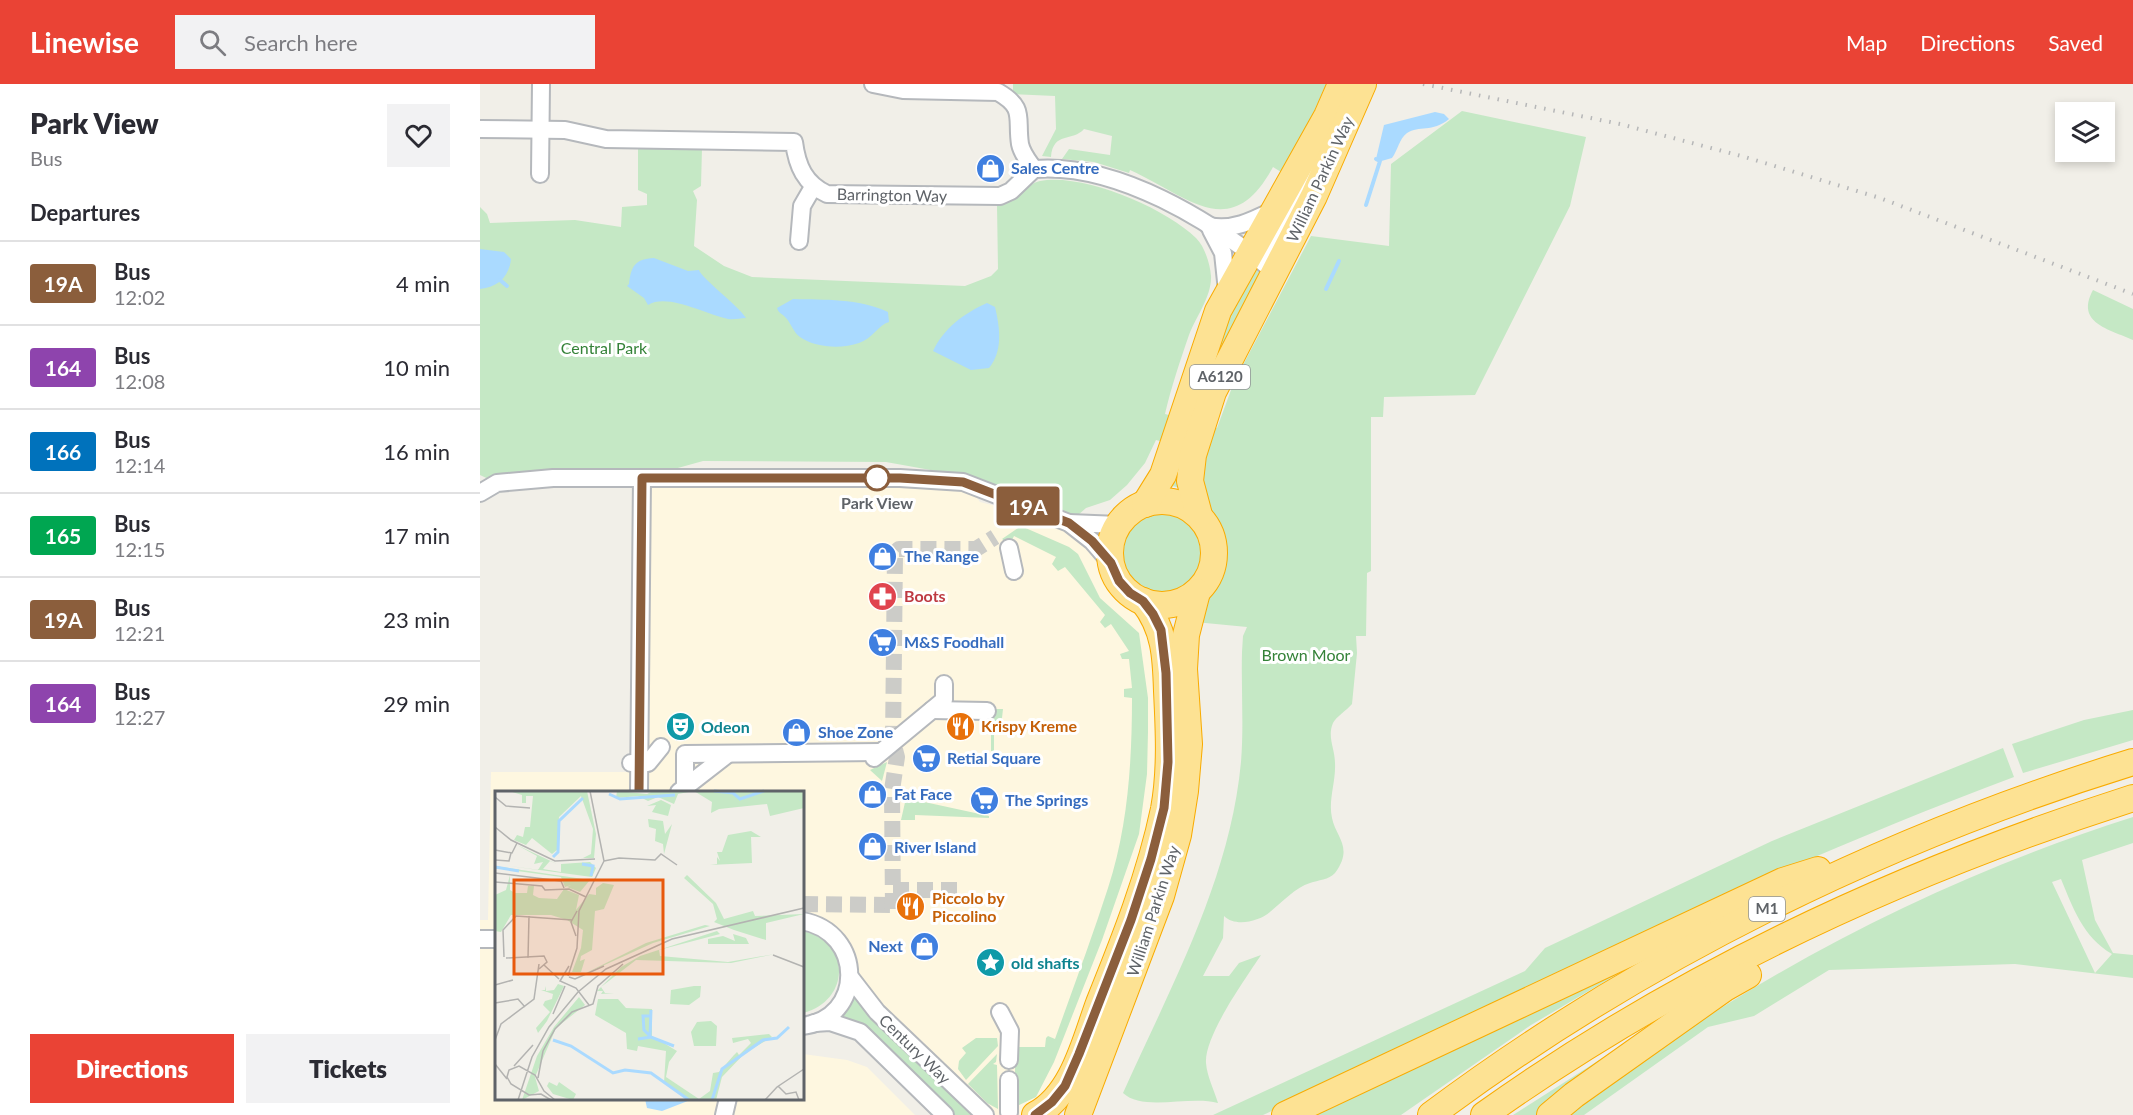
<!DOCTYPE html>
<style>
:root{--surface:#fff;--page:#f2f2f3;--text:#2b2b33;--muted:#7c7c81;--line:#e1e1e2;--accent:#ea4335}
body{margin:0;font-family:Lato,sans-serif;background:var(--page);color:var(--text);height:100vh;display:flex;flex-direction:column;font-size:22px;white-space:nowrap}
*{box-sizing:border-box;margin:0}
p{font-size:20px;color:var(--muted)}
.icon{flex:none;width:33px;height:33px;fill:none;stroke:currentColor;stroke-width:2;stroke-linecap:round;stroke-linejoin:round}
.map{position:relative;flex:1;overflow:hidden}
.details{display:flex;flex-direction:column;background:var(--surface);width:480px}
.details>*{flex:none}
.badge{padding:0 12px;border-radius:4px;font-size:21px;line-height:39px}
.controls{position:absolute;left:1575px;top:18px;display:grid;gap:12px}
.controls a{display:grid;place-items:center;width:60px;height:60px;border-radius:0px;background:var(--surface);box-shadow:0 3px 9px #0003;font-size:30px}
.map>.badge{position:absolute;translate:-50% -50%;box-shadow:0 0 0 3px #fff}
h2{padding:0 30px;font-size:22px;line-height:54px}
.round{display:grid;place-items:center;flex:none;width:63px;height:63px;border-radius:0px;background:var(--page)}
.headline{display:flex;align-items:center;justify-content:space-between;height:102px;padding:0 30px}
h1{font-size:28px;font-weight:800;line-height:45px}
.cta{display:flex;gap:12px;margin-top:auto;padding:12px 30px}
.cta a{flex:1;height:69px;border-radius:0px;background:var(--accent);color:#fff;font-size:24px;font-weight:800;line-height:69px;text-align:center}
.cta a+a{background:var(--page);color:var(--text)}
ul{padding:0;list-style:none}
li{display:flex;align-items:center;gap:18px;height:84px;padding:0 30px;border-top:2px solid var(--line)}
li div{flex:1}
li b{display:block;font-size:22px}
li em{font-style:normal}
li .badge{min-width:66px;font-weight:700;text-align:center}
header{display:flex;align-items:center;gap:36px;box-sizing:border-box;height:84px;padding:0 30px;background:var(--accent);color:#fff}
header strong{font-size:28px}
nav{display:flex;gap:33px;margin-inline-start:auto;font-size:21px}
.search{width:420px;height:54px;background:var(--page);display:flex;align-items:center;gap:15px;box-sizing:border-box;padding:0 21px;border-radius:0px;color:var(--muted);font-size:22px}
main{display:flex;flex:1;min-height:0}
.map>svg:first-child{display:block}
.commercial{fill:#fef7e0}
.green{fill:#c5e8c5;fill-rule:evenodd}
.water{fill:#aadaff}
.lines{fill:none;stroke-linecap:round;stroke-linejoin:round}
.stream{stroke:#aadaff;stroke-width:4}
.minor-tunnel{stroke:#ccccc8;stroke-width:16;stroke-dasharray:16 8;stroke-linecap:butt}
.minor-casing{stroke:#b5b8bc;stroke-width:20}
.highway-casing{stroke:#f9ab00;stroke-width:28}
.minor{stroke:#fff;stroke-width:16}
.highway{stroke:#fde293;stroke-width:26}
.rail{stroke:#b6b7b8;stroke-width:4;stroke-dasharray:1.5 8;stroke-linecap:butt}
.line-casing{stroke:#fff;stroke-width:14}
.line{stroke:#8b5e3c;stroke-width:9}
.stop-dot{fill:#fff;stroke:#8b5e3c;stroke-width:3}
.labels{text-anchor:middle;stroke-width:6;stroke-linejoin:round;paint-order:stroke}
.shield{fill:#fff;stroke:#8f9295;stroke-width:1.5}
.shield-label{font-size:15px;font-weight:bold;fill:#5f6368}
.shop-label{font-size:16px;font-weight:bold;fill:#366cbe;stroke:#fff;text-anchor:start}
.street-label{font-size:16px;fill:#5f6368;stroke:#fff}
.park-label{font-size:16px;fill:#348238;stroke:#fff}
.stop-label{font-size:16px;font-weight:bold;fill:#5f6368;stroke:#fff}
.health-label{font-size:16px;font-weight:bold;fill:#be3a42;stroke:#fff;text-anchor:start}
.food-label{font-size:16px;font-weight:bold;fill:#c56008;stroke:#fff;text-anchor:start}
.culture-label{font-size:16px;font-weight:bold;fill:#0d838f;stroke:#fff;text-anchor:start}
.inset-river{fill:none;stroke:#aadaff;stroke-width:3}
.inset-road{fill:none;stroke:#b3b3b1;stroke-width:1.5}
.view{fill:#e8590c;fill-opacity:0.15;stroke:#e8590c;stroke-width:3}
.inset-edge{fill:none;stroke:#5f6368;stroke-width:3}
</style>
<header>
<strong>Linewise</strong>
<div class="search"><svg class="icon" aria-label="search" viewBox="0 0 24 24"><circle cx="10" cy="10" r="6"/><path d="M15 15l6 6"/></svg>Search here</div>
<nav><a>Map</a><a>Directions</a><a>Saved</a></nav>
</header>
<main>
<section class="details">
<div class="headline"><div><h1>Park View</h1><p>Bus</p></div><a class="round"><svg class="icon" aria-label="heart" viewBox="0 0 24 24"><path d="M12 20l-8-8c-3-5 5-10 8-4 3-6 11-1 8 4z"/></svg></a></div>
<h2>Departures</h2>
<ul>
<li><span class="badge" style="background:#8b5e3c;color:#fff">19A</span><div><b>Bus</b><p>12:02</p></div><em>4 min</em></li>
<li><span class="badge" style="background:#8e44ad;color:#fff">164</span><div><b>Bus</b><p>12:08</p></div><em>10 min</em></li>
<li><span class="badge" style="background:#0072bc;color:#fff">166</span><div><b>Bus</b><p>12:14</p></div><em>16 min</em></li>
<li><span class="badge" style="background:#00a651;color:#fff">165</span><div><b>Bus</b><p>12:15</p></div><em>17 min</em></li>
<li><span class="badge" style="background:#8b5e3c;color:#fff">19A</span><div><b>Bus</b><p>12:21</p></div><em>23 min</em></li>
<li><span class="badge" style="background:#8e44ad;color:#fff">164</span><div><b>Bus</b><p>12:27</p></div><em>29 min</em></li>
</ul>
<div class="cta"><a>Directions</a><a>Tickets</a></div>
</section>
<div class="map">
<svg width="1653" height="1031" viewBox="0 0 1653 1031">
<rect width="100%" height="100%" fill="#f1efe8"/>
<g class="commercial">
<polygon points="285,394 491,406 500,418 528,425 559,438 567,429 631,479 639,497 650,509 663,517 673,530 688,678 625,906 555,1031 505,1031 397,928 367,872 323,838 322,708 158,708 169,405 176,399"/>
<polygon points="11,688 154,688 154,708 16,708 16,1014 322,1014 323,970 367,976 387,983 435,1031 0,1031 0,836 8,836"/>
</g>
<g class="green">
<path d="M533,0h313l-16,37 -29,51 -8,-5c-42,78 -85,29 -143,3l-1,3 -35,-11 -32,-3 7,-10 41,6 2,-19 -28,-7c-11,13 -31,2 -33,28l-9,-1 14,-27 -1,-33 -42,-2z"/>
<path d="M982,27l124,26 -16,69 -95,189 -91,2 -1,20h-12v154l-4,2 -1,63h-10l1,17 -5,51c-5,6 -16,13 -19,19 -6,14 2,26 2,40 1,19 -7,37 -3,55 4,20 22,29 3,55 -6,7 -17,7 -25,10 -14,4 -29,20 -40,29 -12,10 -35,15 -46,4l-1,22 -20,38h26l10,-13 22,-8c-15,23 -57,81 -55,108 1,13 8,27 12,40 -28,-8 -75,9 -95,-10 48,-107 107,-213 118,-331 3,-37 0,-74 1,-110l1,-16 4,-9 -52,-5c20,-48 45,-76 0,-120 -9,-8 -14,-17 -26,-16l12,-39 -25,-7 -11,23 -18,22 -17,15 -24,8 -17,15 -105,-47 -78,-14 -183,-1 -61,17 -145,5 -17,-8v-268l7,7 3,9 85,-3 46,7 1,-20 25,-2v-11l-9,-4v-43l64,1 -1,38 -8,5 4,9 -3,46 30,20 28,11 213,9 26,-10 7,-7 -1,-64c17,-5 32,-22 43,-24 44,-8 125,27 156,57 9,9 14,26 15,38 1,20 -15,41 -22,59 -9,26 -18,53 -24,79l22,6 10,-30 55,-123 9,7 -68,148 24,6 17,-46 77,-146 78,10 2,-82z"/>
<path d="M1613,206l40,19v31c-24,-11 -58,-17 -40,-50z"/>
<circle cx="682" cy="469" r="44"/>
<path d="M541,442l48,21 9,7 22,44 39,35 9,65v34l-1,42 -8,60 -37,106 -48,122 -18,35 -21,10v-60h30l1,-9 2,-2 7,3c18,-51 37,-101 53,-151 20,-61 24,-127 24,-190l-8,-1v-8l8,-1 -3,-29h-7l-2,-5 9,-3 -18,-27 -6,4 -5,-6 5,-7 -40,-48 -7,4 -6,-7 4,-7 -42,-21 -4,8 -8,-5z"/>
<polygon points="511,625 523,625 522,634 514,645 514,667 511,667"/>
<polygon points="1653,626 1653,656 1543,689 1532,660 1604,636"/>
<path d="M1523,664l11,29c-256,95 -504,221 -751,338h-50l312,-144 20,-23 227,-107z"/>
<polygon points="407,678 402,697 390,686"/>
<polygon points="426,714 509,732 509,734 435,731 435,736 421,736"/>
<path d="M1653,733v26l-51,17 13,60 18,33 20,2v23l-118,-14 -186,6 -75,46 -46,11 -124,88h-15c168,-132 360,-233 564,-298zM1581,795c12,29 22,58 51,75l-17,19 -43,-91z"/>
<polygon points="1224,839 1051,941 921,1031 821,1031"/>
<path d="M323,847c49,11 47,70 0,82z"/>
<polygon points="374,910 395,936 492,1031 470,1031 357,932"/>
<polygon points="1168,945 1063,1031 1033,1031"/>
<polygon points="517,954 518,962 486,996 478,985 479,977 486,969 482,964 496,954"/>
<polygon points="517,970 516,978 513,980 517,981 518,1025 507,1019 488,1000"/>
</g>
<g class="water">
<path d="M955,28l9,2 5,5c-17,14 -30,6 -42,14 -8,6 -9,17 -15,25l-14,4 -2,-3 8,-34z"/>
<path d="M0,165l24,3 7,7c-2,18 -13,28 -31,30z"/>
<path d="M174,174l34,13 11,-1c2,8 39,35 47,48 -6,0 -12,2 -18,1 -24,-5 -60,-26 -80,-14l-4,-7 -17,-12 2,-2c2,-18 6,-25 25,-26z"/>
<path d="M313,215c32,1 65,-1 95,13l1,10c-11,3 -17,17 -30,21 -17,6 -44,5 -59,-6 -7,-5 -9,-14 -14,-19 -4,-5 -7,-4 -9,-10z"/>
<path d="M507,219l8,4c5,21 8,44 -6,61l-18,2 -38,-19c10,-22 31,-38 54,-48z"/>
<polygon points="165,1015 190,1017 213,1015 182,1027 167,1024"/>
</g>
<g class="lines">
<g class="stream">
<polyline points="886,121 900,77 896,75"/>
<polyline points="20,196 27,202"/>
<polyline points="846,205 859,177"/>
</g>
<g class="minor-tunnel">
<polyline points="413,806 480,806 481,818"/>
<polyline points="322,820 413,821"/>
<polyline points="413,825 412,706 417,673 413,658 415,469 419,465 496,465 515,453"/>
</g>
<defs>
<g id="minor">
<path d="M393,0l30,6 95,2c28,16 18,26 22,52 2,10 9,18 14,25"/>
<path d="M0,45l85,1 41,9 188,3c3,24 11,42 33,52l173,2 11,-5 23,-22c84,-7 178,53 241,103"/>
<polyline points="60,90 61,0"/>
<path d="M729,142c23,5 43,-5 63,-15"/>
<polyline points="731,146 743,169 747,207"/>
<polyline points="319,157 322,122 333,103"/>
<path d="M776,173c34,-20 35,-67 67,-91"/>
<polyline points="0,409 17,399 73,394 420,394 483,398 589,439 612,457 631,479"/>
<polyline points="589,439 639,441"/>
<polyline points="529,464 534,487"/>
<polyline points="452,626 507,627"/>
<polyline points="394,674 464,616 464,600"/>
<polyline points="151,679 168,679 181,663"/>
<polyline points="205,703 205,670 400,668"/>
<polyline points="159,708 162,394"/>
<polyline points="199,708 248,670"/>
<path d="M322,837c63,11 63,98 0,105"/>
<polyline points="0,855 16,855"/>
<polyline points="370,893 397,928 505,1031"/>
<polyline points="520,928 530,947 529,976"/>
<polyline points="334,939 350,938 380,948 465,1031"/>
<polyline points="529,996 529,1028"/>
<polyline points="244,1031 248,1014"/>
</g>
<g id="highway">
<circle cx="682" cy="469" r="52"/>
<polyline points="665,420 683,391 738,227 847,32 861,0"/>
<polyline points="719,431 710,397 713,371 733,308 834,112 883,0"/>
<path d="M555,1031c38,-20 50,-74 64,-112 25,-62 51,-127 65,-194 7,-38 5,-79 3,-118 -1,-34 -2,-62 -24,-90"/>
<polyline points="598,1031 681,812 698,751 705,707 709,660 704,585 706,551 717,508"/>
<polyline points="805,1031 1303,797 1338,786"/>
<path d="M951,1031c210,-157 452,-276 702,-353"/>
<path d="M1004,1031c196,-140 421,-244 649,-317"/>
<polyline points="1070,1031 1094,1011 1245,904 1268,891"/>
</g>
</defs>
<use href="#minor" class="minor-casing"/>
<use href="#highway" class="highway-casing"/>
<use href="#minor" class="minor"/>
<use href="#highway" class="highway"/>
<polyline class="rail" points="943,0 1140,40 1265,73 1400,114 1653,210"/>
</g>
<g class="lines">
<defs>
<polyline id="line" points="159,708 162,394 420,394 483,398 589,439 612,457 631,479 639,497 650,509 663,517 673,530 681,546 686,589 688,678 684,724 671,775 651,836 599,970 585,1002 572,1018 555,1031"/>
</defs>
<use href="#line" class="line-casing"/>
<use href="#line" class="line"/>
</g>
<defs>
<symbol id="shop-disc" viewBox="-11 -11 22 22"><circle r="9.5" fill="#3f7fe0" stroke="#fff"/><path d="M-5-2.5h2.3a2.7 3.5 0 0 1 5.4 0H5L5.5 6h-11ZM-1.5-2.5h3a1.5 2.3 0 0 0-3 0Z" fill="#fff"/></symbol>
<symbol id="pharmacy-disc" viewBox="-11 -11 22 22"><circle r="9.5" fill="#e0444e" stroke="#fff"/><path d="M-2-6h4v4h4v4h-4v4h-4v-4h-4v-4h4Z" fill="#fff"/></symbol>
<symbol id="supermarket-disc" viewBox="-11 -11 22 22"><circle r="9.5" fill="#3f7fe0" stroke="#fff"/><path d="M-6-5.5h2.5l.6 2H6L4.5 2H-2.5L-4.4-4H-6ZM-1.5 3.2a1.3 1.3 0 1 0 .1 0ZM3 3.2a1.3 1.3 0 1 0 .1 0Z" fill="#fff"/></symbol>
<symbol id="restaurant-disc" viewBox="-11 -11 22 22"><circle r="9.5" fill="#e8710a" stroke="#fff"/><path d="M-5-6h1v4h1v-4h1v4h1v-4h1v5L-1.5 .5V6h-2V.5L-5-1ZM5-6V6H3V1.5H1.5Q1.5-4 5-6Z" fill="#fff"/></symbol>
<symbol id="theatre-disc" viewBox="-11 -11 22 22"><circle r="9.5" fill="#0f9aa8" stroke="#fff"/><path d="M-5-5.5Q0-4 5-5.5V0Q5 5 0 6Q-5 5-5 0ZM-3.3-2.5H-1v1.5H-3.3ZM1-2.5H3.3v1.5H1ZM-2.8 1Q0 5.5 2.8 1Z" fill="#fff"/></symbol>
<symbol id="sight-disc" viewBox="-11 -11 22 22"><circle r="9.5" fill="#0f9aa8" stroke="#fff"/><path d="M0-6L1.8-2.2L6-1.7L2.9 1.2L3.7 5.4L0 3.3L-3.7 5.4L-2.9 1.2L-6-1.7L-1.8-2.2Z" fill="#fff"/></symbol>
</defs>
<g fill-rule="evenodd">
<use href="#shop-disc" x="494" y="68" width="33" height="33"/>
<use href="#shop-disc" x="386" y="456" width="33" height="33"/>
<use href="#pharmacy-disc" x="386" y="496" width="33" height="33"/>
<use href="#supermarket-disc" x="386" y="542" width="33" height="33"/>
<use href="#restaurant-disc" x="464" y="626" width="33" height="33"/>
<use href="#theatre-disc" x="184" y="626" width="33" height="33"/>
<use href="#shop-disc" x="300" y="632" width="33" height="33"/>
<use href="#supermarket-disc" x="430" y="658" width="33" height="33"/>
<use href="#shop-disc" x="376" y="694" width="33" height="33"/>
<use href="#supermarket-disc" x="488" y="700" width="33" height="33"/>
<use href="#shop-disc" x="376" y="746" width="33" height="33"/>
<use href="#restaurant-disc" x="414" y="806" width="33" height="33"/>
<use href="#shop-disc" x="428" y="846" width="33" height="33"/>
<use href="#sight-disc" x="494" y="862" width="33" height="33"/>
</g>
<circle class="stop-dot" cx="397" cy="394" r="12"/>
<g class="labels">
<g class="shield">
<rect x="710" y="281" width="60" height="24" rx="4.5"/>
<rect x="1269" y="813" width="36" height="24" rx="4.5"/>
</g>
<g class="shield-label">
<text x="740" y="298">A6120</text>
<text x="1287" y="830">M1</text>
</g>
<g class="shop-label">
<text x="531" y="90">Sales Centre</text>
<text x="424" y="478">The Range</text>
<text x="424" y="564">M&amp;S Foodhall</text>
<text x="338" y="654">Shoe Zone</text>
<text x="467" y="680">Retial Square</text>
<text x="414" y="716">Fat Face</text>
<text x="525" y="722">The Springs</text>
<text x="414" y="769">River Island</text>
<text x="423" y="868" text-anchor="end">Next</text>
</g>
<g class="street-label">
<text transform="translate(840 95) rotate(-65)" y="6">William Parkin Way</text>
<text transform="translate(412 111) rotate(1)" y="6">Barrington Way</text>
<text transform="translate(673 827) rotate(-72)" y="6">William Parkin Way</text>
<text transform="translate(435 965) rotate(44)" y="6">Century Way</text>
</g>
<g class="park-label">
<text x="124" y="270">Central Park</text>
<text x="826" y="577">Brown Moor</text>
</g>
<g class="stop-label">
<text x="397" y="425">Park View</text>
</g>
<g class="health-label">
<text x="424" y="518">Boots</text>
</g>
<g class="food-label">
<text x="501" y="648">Krispy Kreme</text>
<text x="452" y="820">Piccolo by<tspan x="452" dy="18">Piccolino</tspan></text>
</g>
<g class="culture-label">
<text x="221" y="649">Odeon</text>
<text x="531" y="885">old shafts</text>
</g>
</g>
<g transform="translate(15 707)">
<rect width="309" height="309" fill="#f1efe8"/>
<path d="M14,0h78l9,43 -2,24h-11l8,-4 2,-25 -12,-33 -22,21 -2,33 -5,4 -20,-16 -6,7 -12,-5 3,-5 6,2 2,-10h5l3,-31h-7v7h-4v-8zM122,0l30,3 6,-3h151v17l-34,8 -3,-12 -48,5 -8,4 1,-11 -18,-11 -16,3 -4,10 -16,-7 -10,4 -10,-5 -22,2zM166,9l10,5 -3,11 -16,-4 4,-7 -9,1zM153,28l15,2 2,13 7,-10 -8,30 -1,-10 -8,-3 1,-12 -7,-2zM256,40l10,6h-10l1,26 -42,2 7,-1v-7l3,4 -3,-9h5l6,-17zM22,54l40,19 -7,-3 -7,8 18,3v-8l29,-2 6,6 -4,9 -97,-13 43,6 5,-8 -9,2 3,-8zM0,77v-2l95,14 -10,12 -13,-5 4,-2 -6,2 -4,-10zM15,84v15l5,3h12l1,-7h6l-1,9 6,3 18,1 7,-10 15,6 -3,15 13,-16 7,1v-7l7,-5 11,2 -10,24 -9,2 -3,39 -11,6 -1,5 5,-2 -4,13h-9l9,-24 2,-18 -16,-10 -16,-5h-40l-10,17 -6,-1v-36l11,-5zM192,84l29,28 8,16 29,-8 2,5 49,-2 -38,9v17l-32,-10 -20,-8 3,-3 -4,-15 -29,-26zM210,134l5,1 -57,17 -75,34 68,-34zM222,140l3,3 -61,16 1,6 68,6 47,-8 -44,9 -95,-3 -35,27 4,6h9l-13,1 2,-3h-6l24,-24 19,-11zM238,143l13,4 3,6h-41v-5l15,-3 12,5zM63,193l6,2 -17,35 -9,12 -2,-5 14,-16 -7,-7 2,-4 7,-2 1,-5 -12,-4h4l1,-4v5l8,-1zM199,195h7l-1,11 -11,8 -19,-1 1,-14zM84,206l6,8 -29,23 -21,49 4,14 -17,9 15,-44 17,-29zM103,208h20l8,9 26,1v27l25,15 -8,11 -3,15 33,22 11,-8 3,-18 6,-1 15,-17 3,-3 2,3 12,-12 -3,-4 -15,4 -1,-5 37,-4 3,3 -27,16 -23,24 -6,23h-28l-24,-17 2,-32 -28,-5 -1,5 -10,-2 -1,-16 -31,-18zM202,231l14,-1 6,5 -1,20h-22l-3,-14zM54,291l8,4 2,-4 17,12 -3,6 -20,-6 -6,-8z" fill="#c5e8c5"/>
<path class="inset-river" d="M219,0l19,2 7,6 24,-8M114,3l11,5 55,-4M58,66l5,-5 1,-31 24,-23M87,73l11,2 -2,10M0,76l24,4M155,245l-6,-6 -1,-14h8M155,245l1,-26M143,248l13,-2 23,9M58,249l18,6 42,27 12,-3 26,3 38,27M217,309l10,-31 41,-29 14,-2 12,-11"/>
<path class="inset-road" d="M0,6l11,9 24,2M0,36l16,13 44,21 40,-2M0,59l17,3 5,-10M0,69l14,1 2,-8M109,70l15,-3 36,2 6,-6 16,11M0,82l66,8 3,7M0,91l47,4 3,4 24,-1 17,8M81,145l-5,-14 6,-11M278,164l31,12M9,166l-1,-27 13,-14 56,4M11,167l38,-2 3,6 -8,7M33,167l1,-42M49,174l15,14M74,175l-9,15 16,7 13,17M73,185l9,-28 2,-37 25,-50 -14,-70M74,186l6,2 29,-13M0,194l18,-5M0,212l23,-4 7,8M58,223l12,-28M0,249l6,-16 33,-25 5,-35M0,273l12,15M19,275l19,-21M43,287l5,-27 12,-22 17,-17 21,-8 5,-18 25,-22M283,295l8,8 10,-2 3,8M23,309l14,-43 17,-30 29,-35 28,-23 66,-30 132,-31M56,309l-10,-6 -12,1 -18,-11 -4,-7 2,-7 10,-4 16,9 9,16 11,9M270,309l12,-13 27,-18"/>
<path class="view" d="M19,89h149v94h-149z"/>
<rect width="309" height="309" class="inset-edge"/>
</g>
</svg>
<div class="controls">
<a><svg class="icon" aria-label="layers" viewBox="0 0 24 24"><path d="M12 4l9 5-9 5-9-5zM3 14l9 5 9-5"/></svg></a>
</div>
<b class="badge" style="left:548px;top:422px;background:#8b5e3c;color:#fff">19A</b>
</div>
</main>
